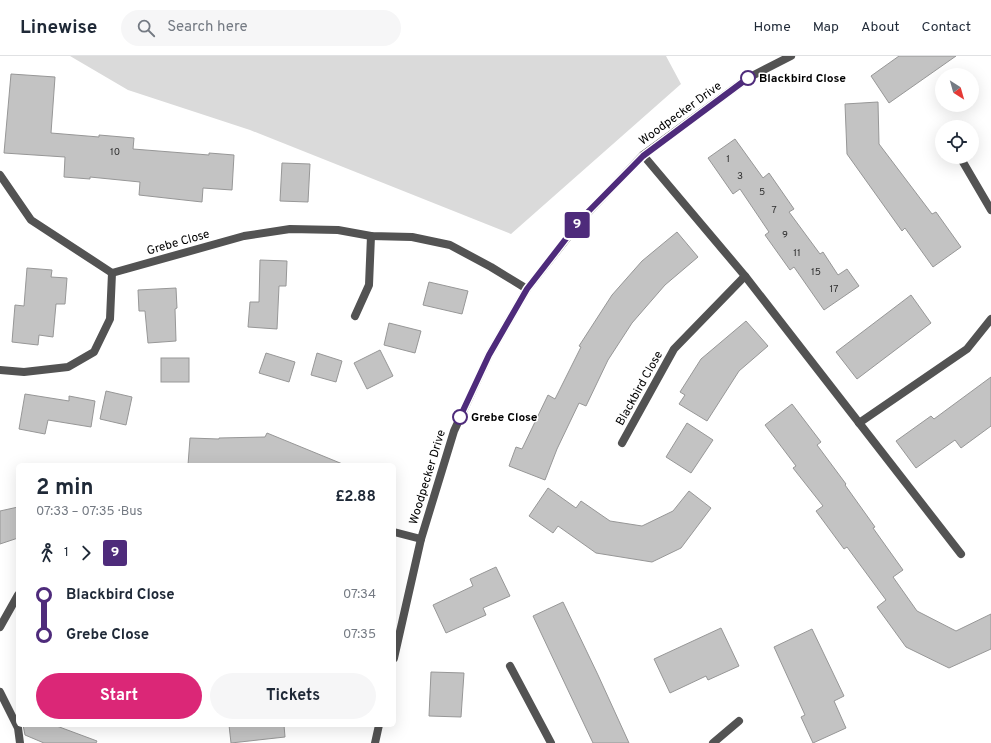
<!DOCTYPE html>
<meta charset="utf-8">
<style>
:root{--surface:#fff;--page:#f6f6f7;--text:#1f2937;--muted:#747a83;--line:#e0e1e3;--accent:#db2777}
body{margin:0;font-family:Overpass,sans-serif;background:var(--page);color:var(--text);height:100vh;display:flex;flex-direction:column;font-size:15px;white-space:nowrap}
*{box-sizing:border-box;margin:0}
p{font-size:13px;color:var(--muted)}
.icon{flex:none;width:22px;height:22px;fill:none;stroke:currentColor;stroke-width:2;stroke-linecap:round;stroke-linejoin:round}
.map{position:relative;flex:1;overflow:hidden}
.side{position:absolute;left:16px;top:407px;width:380px;height:264px;display:flex;flex-direction:column;background:var(--surface);border-radius:6px;box-shadow:0 4px 16px #0002}
.side>*{flex:none}
.badge{padding:0 8px;border-radius:3px;font-size:14px;line-height:26px}
.needle{width:26px;rotate:143deg}
.controls{position:absolute;left:935px;top:12px;display:grid;gap:8px}
.controls a{display:grid;place-items:center;width:44px;height:44px;border-radius:50%;background:var(--surface);box-shadow:0 4px 16px #0002;font-size:20px}
.map>.badge{position:absolute;translate:-50% -50%;box-shadow:0 0 0 2px #fff}
.legs{display:flex;align-items:center;gap:6px;height:44px;padding:0 20px;font-size:13px}
.legs p{margin-inline-start:auto}
.head{display:flex;align-items:center;justify-content:space-between;height:68px;padding:0 20px}
h1{font-size:22px;font-weight:700;line-height:30px}
.button{display:flex;gap:8px;margin-top:auto;padding:8px 20px}
.button a{flex:1;height:46px;border-radius:24px;background:var(--accent);color:#fff;font-size:16px;font-weight:700;line-height:46px;text-align:center}
.button a+a{background:var(--page);color:var(--text)}
ul{padding:0 20px;list-style:none}
li{display:flex;align-items:center;gap:14px;height:40px;font-size:15px}
li i{display:grid;place-items:center;width:6px;height:100%;margin:0 5px;background:currentColor}
li i::after{content:'';width:10px;height:10px;margin:-5px;border:3px solid;border-radius:50%;background:var(--surface)}
li p{margin-inline-start:auto}
li:first-child i{background:linear-gradient(#0000 50%,currentColor 0)}
li:last-child i{background:linear-gradient(currentColor 50%,#0000 0)}
header{display:flex;align-items:center;gap:24px;box-sizing:border-box;height:56px;padding:0 20px;background:var(--surface);border-bottom:1px solid var(--line)}
header strong{font-size:19px}
nav{display:flex;gap:22px;margin-inline-start:auto;font-size:14px}
.search{width:280px;height:36px;background:var(--page);display:flex;align-items:center;gap:10px;box-sizing:border-box;padding:0 14px;border-radius:22px;color:var(--muted);font-size:15px}
.map>svg:first-child{display:block}
.green{fill:#dadada}
.building{fill:#c3c3c3;stroke:#979797}
.lines{fill:none;stroke-linecap:round;stroke-linejoin:round}
.lane{stroke:#535353;stroke-width:8}
.street{stroke:#535353;stroke-width:8}
.line-1-casing{stroke:#fff;stroke-width:9}
.line-1{stroke:#4e2b7b;stroke-width:6}
.stop-1-dot{fill:#fff;stroke:#4e2b7b;stroke-width:2}
.labels{text-anchor:middle;stroke-width:3;stroke-linejoin:round;paint-order:stroke}
.number-label{font-size:10px;fill:#313131}
.stop-label{font-size:12px;font-weight:bold;fill:#000;stroke:#fff;text-anchor:start}
.street-label{font-size:12px;fill:#000;stroke:#fff}
</style>
<header>
<strong>Linewise</strong>
<div class="search"><svg class="icon" aria-label="search" viewBox="0 0 24 24"><circle cx="10" cy="10" r="6"/><path d="M15 15l6 6"/></svg>Search here</div>
<nav><a>Home</a><a>Map</a><a>About</a><a>Contact</a></nav>
</header>
<div class="map">
<svg width="991" height="687" viewBox="0 0 991 687">
<rect width="100%" height="100%" fill="#fff"/>
<polygon class="green" points="70,0 666,0 681,28 511,178 250,74 128,34"/>
<g class="building">
<polygon points="899,0 956,0 889,47 871,20"/>
<polygon points="11,18 55,21 51,77 99,81 99,79 134,82 133,93 209,99 209,97 234,99 232,134 203,132 202,146 139,139 140,126 90,121 90,123 64,121 65,101 4,97"/>
<polygon points="878,46 879,88 932,158 936,156 961,191 933,211 905,172 902,175 847,98 845,48"/>
<polygon points="735,83 763,122 769,117 794,153 789,156 820,198 823,196 838,219 847,213 859,230 824,254 794,211 790,214 765,179 769,176 740,133 733,138 708,102"/>
<polygon points="282,107 310,108 308,146 280,145"/>
<polygon points="677,176 698,201 665,229 632,267 608,304 586,350 579,347 557,393 545,424 509,410 516,391 522,393 548,339 555,343 581,291 579,290 612,239 642,205"/>
<polygon points="260,204 287,205 286,230 279,230 277,273 248,271 250,246 259,246"/>
<polygon points="27,212 52,214 51,221 67,222 65,248 56,248 53,281 39,279 38,289 12,286 15,249 24,250"/>
<polygon points="429,226 468,235 462,258 423,249"/>
<polygon points="176,232 177,252 175,253 176,285 148,287 145,255 139,255 138,234"/>
<polygon points="911,239 931,267 857,323 836,296"/>
<polygon points="746,265 768,290 739,315 707,365 679,348 685,339 680,336 701,303"/>
<polygon points="389,267 421,275 415,297 384,289"/>
<polygon points="380,294 393,320 367,333 354,307"/>
<polygon points="266,297 295,306 289,326 259,317"/>
<polygon points="317,297 342,305 336,326 311,319"/>
<rect x="161" y="302" width="28" height="24"/>
<polygon points="991,321 991,370 961,392 955,384 916,412 896,385 931,360 934,363"/>
<polygon points="106,335 132,341 126,369 100,363"/>
<polygon points="25,338 69,345 69,340 95,345 91,371 48,364 45,378 19,373"/>
<polygon points="792,348 821,386 817,389 846,428 845,429 875,471 873,472 903,514 893,521 917,555 956,575 991,558 991,593 949,612 906,591 877,551 886,544 847,491 844,493 816,455 823,450 793,412 796,410 765,369"/>
<polygon points="687,367 713,384 691,417 666,401"/>
<polygon points="267,377 345,409 188,409 190,382 219,383 219,382 265,381"/>
<polygon points="548,432 576,452 581,445 610,465 642,470 673,455 689,435 711,452 681,492 652,506 596,497 558,470 553,477 529,460"/>
<polygon points="18,451 18,482 0,488 0,455"/>
<polygon points="496,511 510,540 483,552 486,559 446,577 433,549 473,530 470,523"/>
<polygon points="563,546 598,619 629,687 593,687 558,613 533,560"/>
<polygon points="721,572 739,610 708,624 706,620 670,637 654,603"/>
<polygon points="812,573 844,640 834,645 846,672 813,687 801,661 805,659 774,591"/>
<polygon points="431,616 464,617 461,661 429,660"/>
<polygon points="23,669 54,669 97,685 96,687 44,687 25,679"/>
<polygon points="229,669 284,669 285,681 231,687"/>
</g>
<g class="lines">
<polyline class="lane" points="0,636 18,672 20,687"/>
<g class="street">
<polyline points="643,99 745,220 961,498"/>
<polyline points="960,101 991,154"/>
<polyline points="0,119 31,164 112,217"/>
<polyline points="355,260 369,229 371,180"/>
<polyline points="0,314 24,316 68,311 94,296 110,263 112,217 244,180 290,173 338,174 371,180 412,181 450,189 491,211 527,233"/>
<polyline points="859,367 967,293 991,263"/>
<polyline points="622,387 674,293 745,220"/>
<polyline points="394,476 421,483"/>
<polyline points="0,571 18,539"/>
<polyline points="394,602 421,483 454,375 489,299 527,233 583,162 643,99 748,22 791,0"/>
<polyline points="510,610 551,687"/>
<polyline points="375,687 379,669"/>
<polyline points="713,687 739,665"/>
</g>
</g>
<g class="lines">
<defs>
<polyline id="line-1" points="460,361 489,299 527,233 582,162 643,100 748,22"/>
</defs>
<use href="#line-1" class="line-1-casing"/>
<use href="#line-1" class="line-1"/>
</g>
<g class="stop-1-dot">
<circle cx="748" cy="22" r="7"/>
<circle cx="460" cy="361" r="7"/>
</g>
<g class="labels">
<g class="number-label">
<text x="115" y="99">10</text>
<text x="728" y="106">1</text>
<text x="740" y="123">3</text>
<text x="762" y="139">5</text>
<text x="774" y="157">7</text>
<text x="785" y="182">9</text>
<text x="797" y="200">11</text>
<text x="816" y="219">15</text>
<text x="834" y="236">17</text>
</g>
<g class="stop-label">
<text x="759" y="26">Blackbird Close</text>
<text x="471" y="365">Grebe Close</text>
</g>
<g class="street-label">
<text transform="translate(680 57) rotate(-36)" y="4">Woodpecker Drive</text>
<text transform="translate(178 186) rotate(-16)" y="4">Grebe Close</text>
<text transform="translate(639 332) rotate(-61)" y="4">Blackbird Close</text>
<text transform="translate(427 421) rotate(-73)" y="4">Woodpecker Drive</text>
</g>
</g>
</svg>
<div class="controls">
<a><svg class="needle" viewBox="-14 -14 28 28"><path d="M0-13l5 13h-10z" fill="#e53935"/><path d="M0 13l5-13h-10z" fill="#747a83"/></svg></a>
<a><svg class="icon" aria-label="locate" viewBox="0 0 24 24"><circle cx="12" cy="12" r="6"/><path d="M12 2v4M12 18v4M2 12h4M18 12h4"/></svg></a>
</div>
<b class="badge" style="left:577px;top:169px;background:#4e2b7b;color:#fff">9</b>
<section class="side">
<div class="head"><div><h1>2 min</h1><p>07:33 – 07:35 · Bus</p></div><b>£2.88</b></div>
<div class="legs"><svg class="icon" aria-label="walk" viewBox="0 0 24 24"><circle cx="13" cy="4" r="2"/><path d="M13 8l-2 6 4 7M11 14l-3 7M7 12l3-4h3l4 4"/></svg>1<svg class="icon" aria-label="forward" viewBox="0 0 24 24"><path d="M9 5l7 7-7 7"/></svg><b class="badge" style="background:#4e2b7b;color:#fff">9</b></div>
<ul>
<li><i style="color:#4e2b7b"></i><b>Blackbird Close</b><p>07:34</p></li>
<li><i style="color:#4e2b7b"></i><b>Grebe Close</b><p>07:35</p></li>
</ul>
<div class="button"><a>Start</a><a>Tickets</a></div>
</section>
</div>
